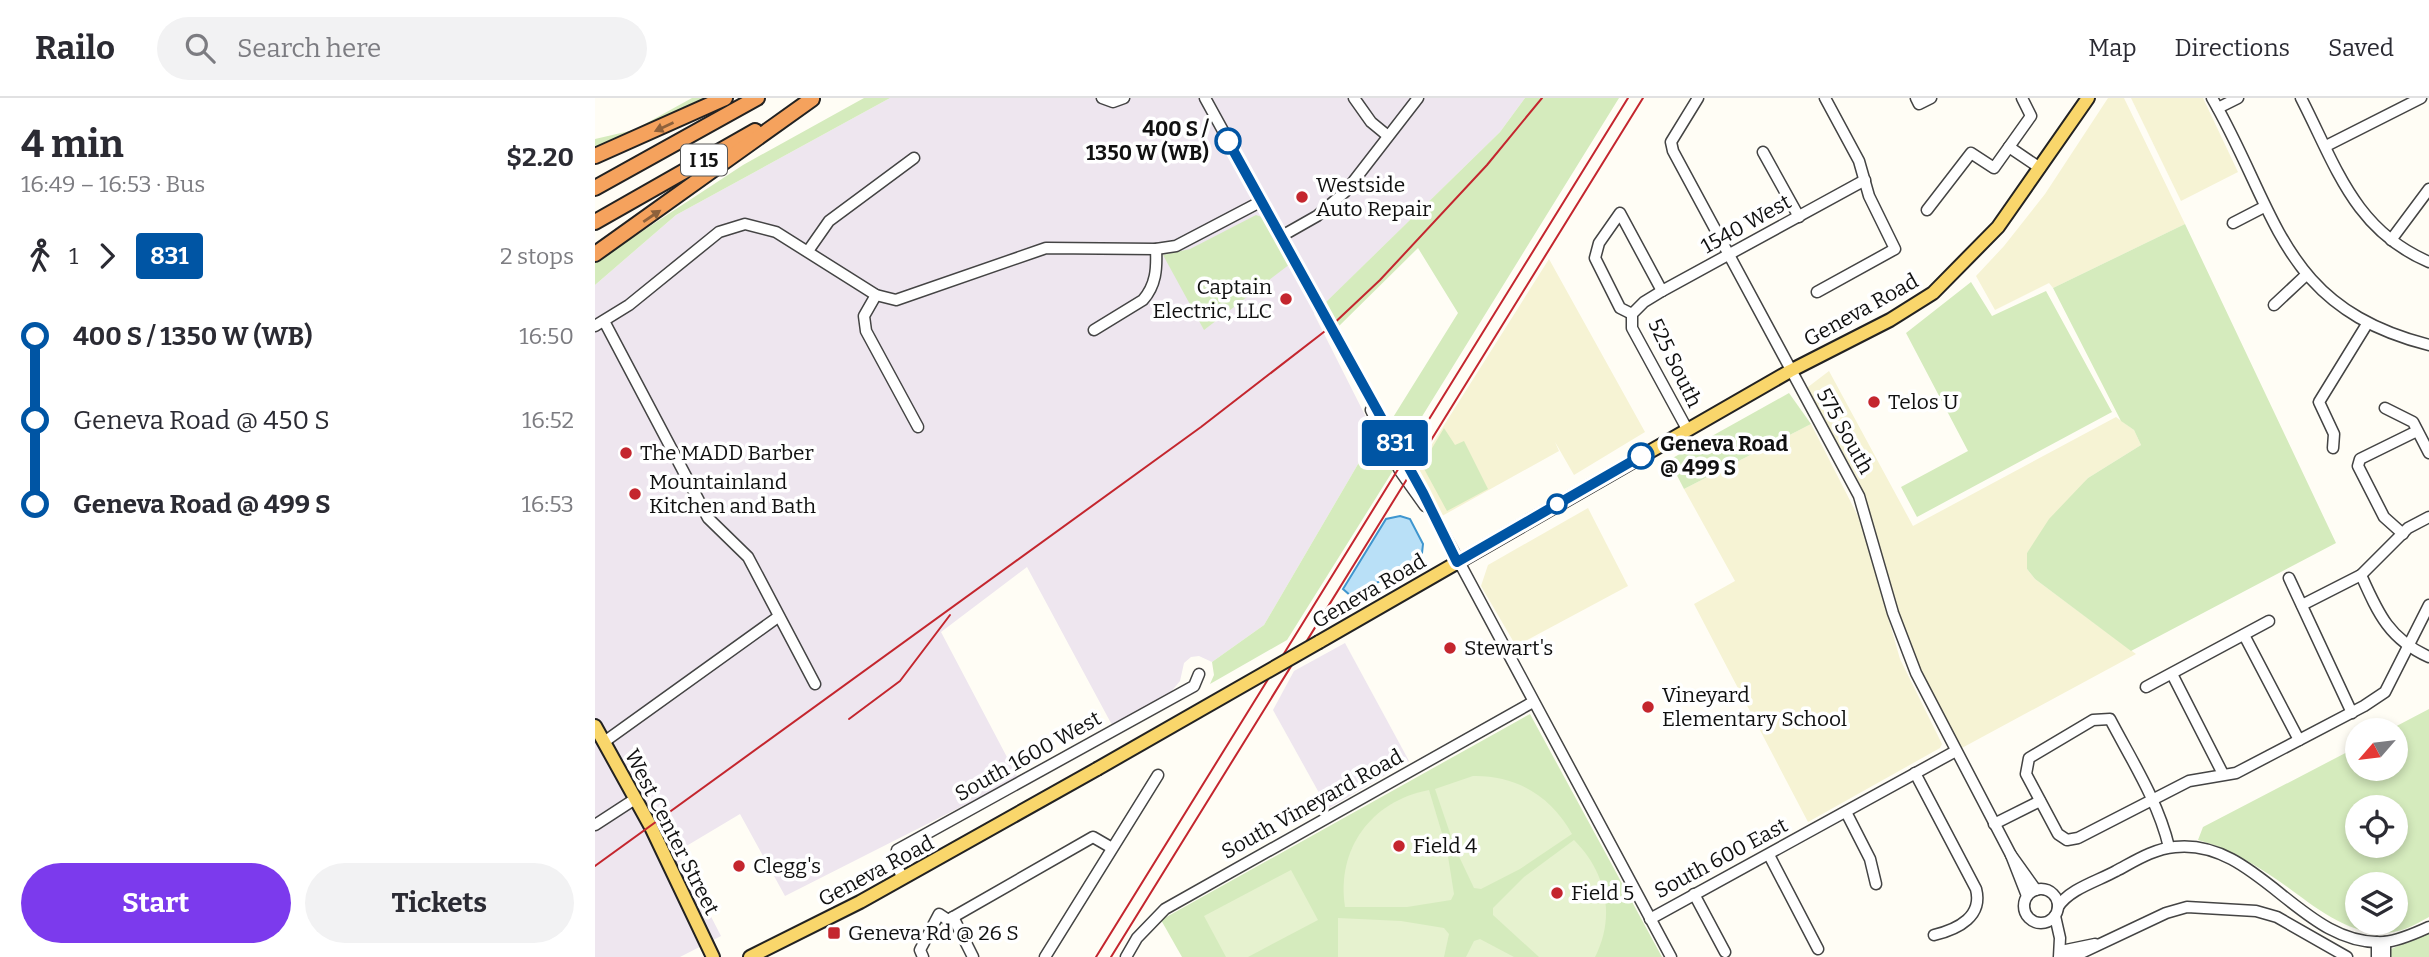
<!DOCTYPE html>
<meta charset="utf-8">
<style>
:root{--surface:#fff;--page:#f2f2f3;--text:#2b2b33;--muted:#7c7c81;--line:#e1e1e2;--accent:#7c3aed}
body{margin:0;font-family:Bitter,serif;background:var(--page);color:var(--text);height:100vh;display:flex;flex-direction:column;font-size:26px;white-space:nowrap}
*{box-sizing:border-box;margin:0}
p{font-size:23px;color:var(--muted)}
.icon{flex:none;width:38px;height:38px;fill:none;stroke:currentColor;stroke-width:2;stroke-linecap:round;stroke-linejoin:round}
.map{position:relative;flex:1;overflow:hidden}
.side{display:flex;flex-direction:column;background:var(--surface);width:595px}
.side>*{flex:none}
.badge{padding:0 14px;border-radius:5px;font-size:24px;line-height:46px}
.needle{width:46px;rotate:242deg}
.tools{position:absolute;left:1750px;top:620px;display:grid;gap:14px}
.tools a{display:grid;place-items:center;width:63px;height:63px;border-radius:50%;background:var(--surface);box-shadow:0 4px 10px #0003;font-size:35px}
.map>.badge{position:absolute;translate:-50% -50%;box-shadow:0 0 0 4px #fff}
.legs{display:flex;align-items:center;gap:10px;height:77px;padding:0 21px;font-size:23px}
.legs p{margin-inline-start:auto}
.overview{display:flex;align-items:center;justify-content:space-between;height:119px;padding:0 21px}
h1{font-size:38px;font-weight:700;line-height:52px}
.primary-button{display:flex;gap:14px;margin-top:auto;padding:14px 21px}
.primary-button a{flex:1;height:80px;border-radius:42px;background:var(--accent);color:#fff;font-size:28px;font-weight:700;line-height:80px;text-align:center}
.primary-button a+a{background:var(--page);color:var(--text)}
ul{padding:0 21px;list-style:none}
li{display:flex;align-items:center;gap:24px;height:84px;font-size:26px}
li i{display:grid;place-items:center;width:10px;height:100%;margin:0 9px;background:currentColor}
li i::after{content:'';width:18px;height:18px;margin:-9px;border:5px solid;border-radius:50%;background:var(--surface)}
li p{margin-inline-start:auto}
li:first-child i{background:linear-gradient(#0000 50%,currentColor 0)}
li:last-child i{background:linear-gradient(currentColor 50%,#0000 0)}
header{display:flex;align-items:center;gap:42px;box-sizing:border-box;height:98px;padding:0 35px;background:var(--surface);border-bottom:2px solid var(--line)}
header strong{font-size:33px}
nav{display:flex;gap:38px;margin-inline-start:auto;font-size:24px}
.search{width:490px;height:63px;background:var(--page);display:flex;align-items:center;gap:18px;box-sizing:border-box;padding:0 24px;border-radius:38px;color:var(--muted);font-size:26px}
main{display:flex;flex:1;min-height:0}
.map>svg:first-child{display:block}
.industrial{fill:#eee6ef}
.farmland{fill:#f6f3d4}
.green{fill:#d5ebbd;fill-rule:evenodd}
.pitch{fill:#e6f2cf}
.water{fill:#b9e0f7;stroke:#3f96cf;stroke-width:2}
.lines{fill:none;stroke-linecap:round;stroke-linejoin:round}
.minor-casing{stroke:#444;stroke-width:13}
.major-casing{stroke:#222;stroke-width:16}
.highway-casing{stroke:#222;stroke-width:18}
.minor{stroke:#fff;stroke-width:10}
.major{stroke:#f9d66b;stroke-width:12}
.highway{stroke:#f5a25d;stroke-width:14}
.rail{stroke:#c4262e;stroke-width:2}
.major-bridge-casing{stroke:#222;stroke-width:16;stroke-linecap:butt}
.major-bridge{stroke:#f9d66b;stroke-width:12}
.oneway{fill:#8e613b}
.line-1-casing{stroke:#fff;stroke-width:16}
.line-1{stroke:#0055a4;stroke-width:10}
.stop-1-dot{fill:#fff;stroke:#0055a4;stroke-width:3.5}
.poi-dot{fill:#c4262e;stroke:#fff;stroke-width:2.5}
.labels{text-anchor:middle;stroke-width:7;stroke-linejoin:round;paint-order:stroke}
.shield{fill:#fff;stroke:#585858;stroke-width:2}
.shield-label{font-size:19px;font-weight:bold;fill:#111}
.stop-label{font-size:21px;font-weight:bold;fill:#111;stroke:#fff;text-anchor:end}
.poi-label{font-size:21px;fill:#111;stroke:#fff;text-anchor:start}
.street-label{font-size:21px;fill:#111;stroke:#fff}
</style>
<header>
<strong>Railo</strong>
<div class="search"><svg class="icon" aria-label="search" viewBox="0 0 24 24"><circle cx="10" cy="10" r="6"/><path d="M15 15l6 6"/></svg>Search here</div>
<nav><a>Map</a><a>Directions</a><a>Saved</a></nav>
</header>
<main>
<section class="side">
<div class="overview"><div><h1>4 min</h1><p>16:49 – 16:53 · Bus</p></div><b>$2.20</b></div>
<div class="legs"><svg class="icon" aria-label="walk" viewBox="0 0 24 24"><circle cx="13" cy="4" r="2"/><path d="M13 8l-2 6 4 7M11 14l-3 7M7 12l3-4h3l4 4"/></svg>1<svg class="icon" aria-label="forward" viewBox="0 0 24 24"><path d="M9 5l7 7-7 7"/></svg><b class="badge" style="background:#0055a4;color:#fff">831</b><p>2 stops</p></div>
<ul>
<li><i style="color:#0055a4"></i><b>400 S / 1350 W (WB)</b><p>16:50</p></li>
<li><i style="color:#0055a4"></i><span>Geneva Road @ 450 S</span><p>16:52</p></li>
<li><i style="color:#0055a4"></i><b>Geneva Road @ 499 S</b><p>16:53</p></li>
</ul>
<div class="primary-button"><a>Start</a><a>Tickets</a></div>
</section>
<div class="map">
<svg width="1834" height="859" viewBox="0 0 1834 859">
<rect width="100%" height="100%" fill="#fffdf5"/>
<g class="industrial">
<polygon points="295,0 930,0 905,34 719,216 780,337 669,527 617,564 604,558 596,559 589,565 585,583 575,595 517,627 432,469 346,534 423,680 190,798 145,716 83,753 73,735 126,838 85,859 0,859 0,187 81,117"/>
<polygon points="750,545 814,663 733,711 678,612 699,573"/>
</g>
<g class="farmland">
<polygon points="1513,0 1529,0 1590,126 1458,190 1454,185 1400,212 1381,178 1409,148 1450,96"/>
<polygon points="1536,0 1608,0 1643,74 1586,103"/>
<polygon points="954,161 1050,334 979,377 960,344 964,353 847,418 822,370"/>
<polygon points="1234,273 1318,428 1521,319 1539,332 1546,347 1493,380 1432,455 1432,471 1440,481 1541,556 1365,651 1320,566 1263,382 1213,292 1213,289"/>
<polygon points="1216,326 1266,424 1305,561 1347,646 1345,650 1213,724 1099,506 1140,483 1089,391"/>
<polygon points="993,410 1033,488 921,548 886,488 893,467"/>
</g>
<g class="green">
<polygon points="97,0 109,0 0,52 0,41 39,32"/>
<polygon points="269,0 295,0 81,117 0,187 0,165 5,161 148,67"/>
<polygon points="930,0 1024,0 810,346 797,321 863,215 823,150 742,230 730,205 905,34"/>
<polygon points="661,117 667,119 695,166 609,232 568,157 595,151"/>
<polygon points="1590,126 1741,445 1536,553 1440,481 1432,471 1432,455 1454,421 1493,380 1546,347 1539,332 1526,323 1458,190"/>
<polygon points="1376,184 1397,218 1451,193 1517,314 1322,419 1306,389 1373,353 1311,235"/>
<polygon points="1194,295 1216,326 1089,391 1074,362"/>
<polygon points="849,330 860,347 869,343 893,391 852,413 827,367"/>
<polygon points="780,337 799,371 692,542 615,586 619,577 617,564 669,527"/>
<path d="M1834,611v208c-8,4 -16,9 -24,12 -52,18 -96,-29 -135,-54 -23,-15 -45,-28 -72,-35l5,-13 154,-80v21h39v-38h-7zM1762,709h39v38h-39zM1762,786h39v38h-39z"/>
<polygon points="935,616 1067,859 587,859 566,822"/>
<polygon points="1834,834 1834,859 1794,859 1796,851"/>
</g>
<g class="pitch">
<path d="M878,678c43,-1 78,20 99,58l-52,35 -39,20 -7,-1 -19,-40 -20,-59z"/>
<path d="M834,692l18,60 7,44 -3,6 -44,7h-62c-9,-58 26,-106 84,-117z"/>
<path d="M979,742c32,32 42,76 21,117h-56l-46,-42v-7l31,-31z"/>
<polygon points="696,772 723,822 653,859 631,859 609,818"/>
<polygon points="743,820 806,823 849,830 854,836 849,859 743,859"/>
<polygon points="885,841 919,859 871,859 879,843"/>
</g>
<polygon class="water" points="805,418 815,421 828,446 827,455 809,471 756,498 748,491 791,421"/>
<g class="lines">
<defs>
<g id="minor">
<polyline points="507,0 518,4 529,0"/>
<polyline points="610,0 825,391 1076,859"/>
<polyline points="759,0 776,24 793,38"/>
<polyline points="1103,0 1076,44 1078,53 1264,398 1298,515 1321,575 1416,757 1441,792"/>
<polyline points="1321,0 1324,6 1336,0"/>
<path d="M1617,0c66,114 68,209 217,247"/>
<path d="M1706,0c35,68 53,132 128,164"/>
<polyline points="1623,10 1643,0"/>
<polyline points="1731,48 1826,0"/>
<polyline points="1414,49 1445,70"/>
<polyline points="1168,54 1204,119"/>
<polyline points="1332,112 1376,55 1399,70 1436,18 1427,0"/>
<polyline points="1638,125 1669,109"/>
<polyline points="685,139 722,118 751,93 823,0"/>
<polyline points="1796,142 1834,91"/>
<polyline points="213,153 234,123 319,60"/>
<polyline points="1222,194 1300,151 1274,98 1264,63 1230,0"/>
<polyline points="281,197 269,218 271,233 323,329"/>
<polyline points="1679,207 1710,178"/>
<polyline points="1037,216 1025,210 1000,160 1004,145 1025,115 1067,193"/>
<polyline points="9,223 113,420 153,459 220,586"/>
<polyline points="0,228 34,207 124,134 150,126 181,134 281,197 301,202 451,150 561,151 581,148 665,104"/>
<path d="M499,232l49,-30c13,-15 14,-31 13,-51"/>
<polyline points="1790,310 1818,324 1834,355"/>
<polyline points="776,312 805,373 830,408"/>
<polyline points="1092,331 1037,230 1037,216 1049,204 1067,193 1270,82"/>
<polyline points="1738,350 1739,336 1724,304 1772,226"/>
<polyline points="1808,436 1789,419 1763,368 1765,361 1822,333"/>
<path d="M1766,477c17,38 28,64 68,82"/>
<polyline points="1694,480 1757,615"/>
<polyline points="1707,507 1766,477 1813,430 1834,419"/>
<polyline points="1649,537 1704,642"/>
<polyline points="1577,576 1628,676"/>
<polyline points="1551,589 1674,523"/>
<polyline points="9,644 183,519"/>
<path d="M1320,675l61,116c7,27 -17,40 -42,46"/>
<polyline points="1251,714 1275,761 1281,786"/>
<polyline points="1399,726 1445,703"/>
<polyline points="0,727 40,701"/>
<path d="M1574,749c-11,-46 -37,-86 -59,-128l-17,1 -64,38 -3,16 32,60 9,6 11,-2 111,-57 47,-8 128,-67 21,-14 44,-87"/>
<polyline points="1174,757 1223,851"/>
<polyline points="1416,757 1432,798"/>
<polyline points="308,780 300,765 302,752 599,588 604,576"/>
<circle cx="1446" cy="808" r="17"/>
<polyline points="1099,796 1130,854"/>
<path d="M1463,809c11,-18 40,-26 58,-36 19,-10 37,-22 59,-24 82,-9 127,100 209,95 14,-1 32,-9 45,-15"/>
<polyline points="1460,818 1465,840 1464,859"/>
<polyline points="358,819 378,859"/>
<polyline points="1055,821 1359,654"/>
<polyline points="1782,844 1782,859"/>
<polyline points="1466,853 1500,846"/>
<polyline points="1470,853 1474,857 1482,857 1571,815 1592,809 1661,813 1682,819 1752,859"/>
<polyline points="328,859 325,852 344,816 353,822 498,739 517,750"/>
<polyline points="450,859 563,677"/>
<polyline points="531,859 542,840 570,811 938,604"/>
<polyline points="1790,859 1790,844"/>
</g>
<g id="major">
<polyline points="724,544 1195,273 1295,222 1338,195 1403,129 1493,0"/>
<polyline points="0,628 56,729 118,859"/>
<polyline points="155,859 265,804 502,671"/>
</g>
<g id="highway">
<polyline points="0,58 130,0"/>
<polyline points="0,90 162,0"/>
<polyline points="0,124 160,33"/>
<polyline points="0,156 217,1"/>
</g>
</defs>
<use href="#minor" class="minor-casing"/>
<use href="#major" class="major-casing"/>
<use href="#highway" class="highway-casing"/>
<use href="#minor" class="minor"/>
<use href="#major" class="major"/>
<use href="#highway" class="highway"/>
<g class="rail">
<polyline points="254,621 305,583 355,517"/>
<polyline points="0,768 606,329 734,230 785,182 892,67 947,0"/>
<polyline points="501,859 1033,0"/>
<polyline points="516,859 1048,0"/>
</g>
<defs>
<polyline id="major-bridge" points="502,671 724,544"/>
</defs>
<use href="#major-bridge" class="major-bridge-casing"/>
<use href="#major-bridge" class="major-bridge"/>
</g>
<defs><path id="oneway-solid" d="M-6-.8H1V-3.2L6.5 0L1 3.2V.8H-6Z" transform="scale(1.75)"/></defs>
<g class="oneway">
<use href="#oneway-solid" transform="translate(69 29) rotate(155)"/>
<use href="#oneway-solid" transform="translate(57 118) rotate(-34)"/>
</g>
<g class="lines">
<defs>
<polyline id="line-1" points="633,43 828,395 862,464 1046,358"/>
</defs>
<use href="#line-1" class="line-1-casing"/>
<use href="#line-1" class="line-1"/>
</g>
<g class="stop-1-dot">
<circle cx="633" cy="43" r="12"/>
<circle cx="1046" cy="358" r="12"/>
<circle cx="962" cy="406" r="9"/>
</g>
<g class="poi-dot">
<circle cx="707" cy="99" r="7"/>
<circle cx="691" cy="201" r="7"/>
<circle cx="1279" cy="304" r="7"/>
<circle cx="31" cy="355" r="7"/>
<circle cx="40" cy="396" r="7"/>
<circle cx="855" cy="550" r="7"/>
<circle cx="1053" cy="609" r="7"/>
<circle cx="804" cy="748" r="7"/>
<circle cx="144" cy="768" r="7"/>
<circle cx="962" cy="795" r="7"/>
<rect x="232" y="828" width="14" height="14" rx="3.5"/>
</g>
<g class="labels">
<rect class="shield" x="86" y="46.5" width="46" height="31" rx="5"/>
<g class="shield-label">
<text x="109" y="69">I 15</text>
</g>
<g class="stop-label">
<text x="614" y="38">400 S /<tspan x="614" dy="24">1350 W (WB)</tspan></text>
<text x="1065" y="353" text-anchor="start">Geneva Road<tspan x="1065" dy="24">@ 499 S</tspan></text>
</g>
<g class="poi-label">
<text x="721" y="94">Westside<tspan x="721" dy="24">Auto Repair</tspan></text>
<text x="677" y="196" text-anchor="end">Captain<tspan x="677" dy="24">Electric, LLC</tspan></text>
<text x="1293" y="311">Telos U</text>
<text x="45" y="362">The MADD Barber</text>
<text x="54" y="391">Mountainland<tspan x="54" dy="24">Kitchen and Bath</tspan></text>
<text x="869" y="557">Stewart's</text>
<text x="1067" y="604">Vineyard<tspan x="1067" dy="24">Elementary School</tspan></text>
<text x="818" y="755">Field 4</text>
<text x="158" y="775">Clegg's</text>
<text x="976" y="802">Field 5</text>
<text x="253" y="842">Geneva Rd @ 26 S</text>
</g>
<g class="street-label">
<text transform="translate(1151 126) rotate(-29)" y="7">1540 West</text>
<text transform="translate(1266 212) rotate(-29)" y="7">Geneva Road</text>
<text transform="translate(1080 265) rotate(64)" y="7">525 South</text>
<text transform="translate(1250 333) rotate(61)" y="7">575 South</text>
<text transform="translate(774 493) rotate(-30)" y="7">Geneva Road</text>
<text transform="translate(433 658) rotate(-29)" y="7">South 1600 West</text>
<text transform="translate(717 706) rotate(-29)" y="7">South Vineyard Road</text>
<text transform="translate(77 734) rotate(63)" y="7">West Center Street</text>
<text transform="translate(1126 760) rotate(-28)" y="7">South 600 East</text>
<text transform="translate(281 773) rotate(-28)" y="7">Geneva Road</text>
</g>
</g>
</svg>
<div class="tools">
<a><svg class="needle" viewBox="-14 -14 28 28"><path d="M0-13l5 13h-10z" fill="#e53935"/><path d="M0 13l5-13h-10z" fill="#7c7c81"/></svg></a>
<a><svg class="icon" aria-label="locate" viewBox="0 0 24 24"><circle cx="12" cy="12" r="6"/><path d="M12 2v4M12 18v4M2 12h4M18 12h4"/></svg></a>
<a><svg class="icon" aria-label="layers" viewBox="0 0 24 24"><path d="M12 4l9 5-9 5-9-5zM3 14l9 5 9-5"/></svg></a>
</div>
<b class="badge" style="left:800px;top:345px;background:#0055a4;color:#fff">831</b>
</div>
</main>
